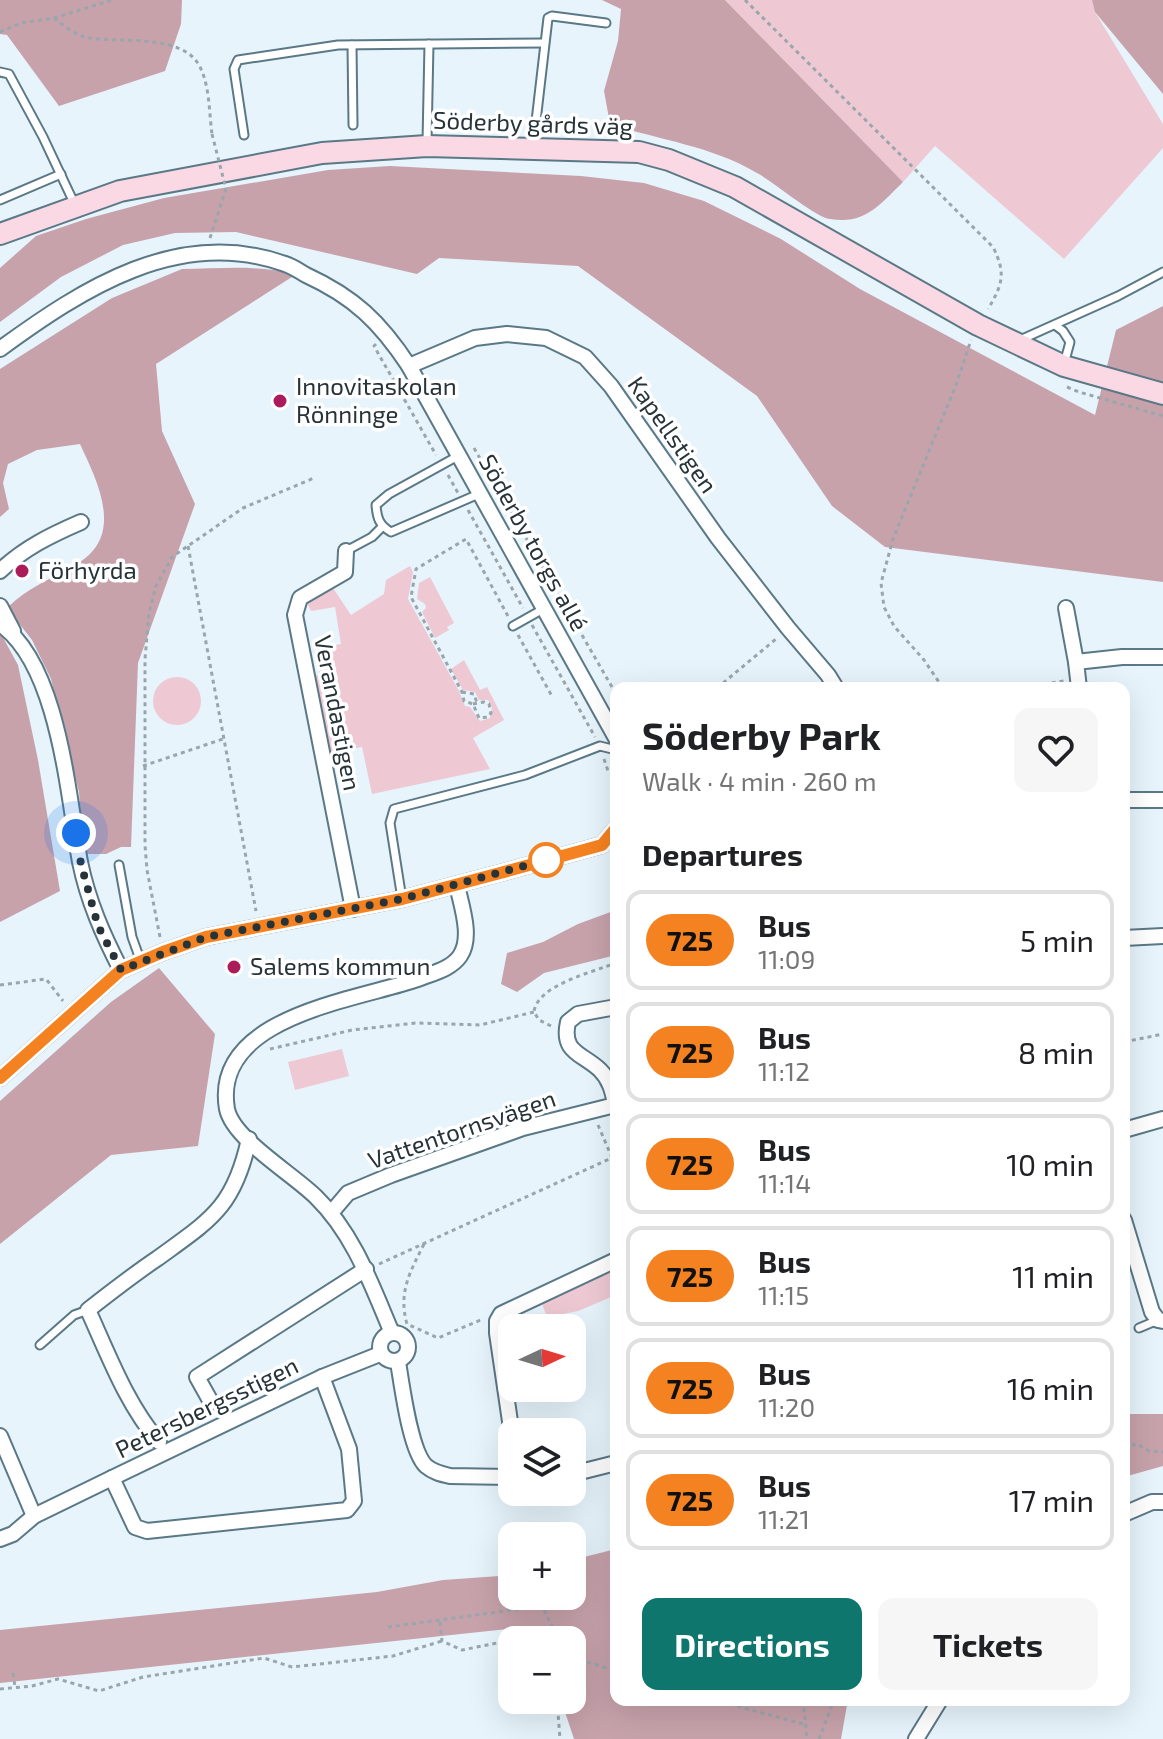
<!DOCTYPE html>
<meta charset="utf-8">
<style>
:root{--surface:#fff;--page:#f6f6f6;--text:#202124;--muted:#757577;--line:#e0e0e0;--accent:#0f766e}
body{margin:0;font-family:"Exo 2",sans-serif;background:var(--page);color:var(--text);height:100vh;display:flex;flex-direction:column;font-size:30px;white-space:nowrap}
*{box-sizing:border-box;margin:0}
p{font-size:26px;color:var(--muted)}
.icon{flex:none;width:44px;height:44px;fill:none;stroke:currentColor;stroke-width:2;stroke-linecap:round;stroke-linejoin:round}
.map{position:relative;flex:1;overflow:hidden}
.sheet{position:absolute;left:610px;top:682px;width:520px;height:1024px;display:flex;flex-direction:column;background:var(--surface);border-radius:16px;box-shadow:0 8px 32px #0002}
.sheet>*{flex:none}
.badge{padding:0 16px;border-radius:26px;font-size:28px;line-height:52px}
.needle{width:52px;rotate:86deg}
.controls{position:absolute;left:498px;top:1314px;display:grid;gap:16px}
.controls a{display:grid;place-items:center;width:88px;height:88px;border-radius:16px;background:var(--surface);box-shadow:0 8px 32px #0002;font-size:40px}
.you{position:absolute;width:40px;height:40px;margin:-20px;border:6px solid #fff;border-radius:50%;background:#1a73e8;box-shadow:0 0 0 12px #1a73e833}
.map>.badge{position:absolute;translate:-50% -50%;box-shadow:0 0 0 4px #fff}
h2{padding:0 32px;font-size:30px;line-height:72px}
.round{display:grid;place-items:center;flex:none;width:84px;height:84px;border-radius:16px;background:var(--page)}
.headline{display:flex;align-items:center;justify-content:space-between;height:136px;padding:0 32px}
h1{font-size:38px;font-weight:700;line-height:60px}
.action{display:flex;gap:16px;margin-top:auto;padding:16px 32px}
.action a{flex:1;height:92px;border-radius:16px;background:var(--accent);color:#fff;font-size:32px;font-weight:700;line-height:92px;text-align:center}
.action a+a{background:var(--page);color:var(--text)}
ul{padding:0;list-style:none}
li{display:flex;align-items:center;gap:24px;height:100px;margin:0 16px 12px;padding:0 16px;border:4px solid var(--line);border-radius:16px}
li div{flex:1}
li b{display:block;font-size:30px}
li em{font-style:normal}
li .badge{min-width:88px;font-weight:700;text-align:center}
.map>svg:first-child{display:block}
.green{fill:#eec9d3}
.forest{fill:#c7a2ab}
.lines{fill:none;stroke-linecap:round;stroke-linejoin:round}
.service-casing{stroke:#5a7886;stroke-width:11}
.minor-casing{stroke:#5a7886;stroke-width:18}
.secondary-casing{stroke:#5a7886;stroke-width:24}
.path{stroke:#99a6ac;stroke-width:3;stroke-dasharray:4 4;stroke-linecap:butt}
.service{stroke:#fff;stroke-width:7}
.minor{stroke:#fff;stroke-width:14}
.secondary{stroke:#fad9e4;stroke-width:20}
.path-bridge{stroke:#99a6ac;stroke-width:3;stroke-dasharray:4 4;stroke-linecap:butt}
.line-casing{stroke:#fff;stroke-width:18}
.line{stroke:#f58220;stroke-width:12}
.walk{stroke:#263339;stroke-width:8;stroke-dasharray:0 14.4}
.poi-dot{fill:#aa1c5a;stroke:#fff;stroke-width:3}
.stop-dot{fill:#fff;stroke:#f58220;stroke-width:4}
.labels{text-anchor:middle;stroke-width:7;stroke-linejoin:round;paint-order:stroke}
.street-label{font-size:24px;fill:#263339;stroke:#fff}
.poi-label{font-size:24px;fill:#263339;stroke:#fff;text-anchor:start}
</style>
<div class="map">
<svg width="1163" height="1739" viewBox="0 0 1163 1739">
<rect width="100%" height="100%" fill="#e7f4fb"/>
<g class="green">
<polygon points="725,0 1092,0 1095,12 1163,124 1163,148 1064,259 935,146 903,182"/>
<polygon points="410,566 413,572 408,599 459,691 465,706 470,707 480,721 490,718 492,708 488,700 479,700 475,692 463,690 451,669 464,660 480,690 487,687 504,720 473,738 490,769 372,794 362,747 323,754 307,677 319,675 322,648 341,644 335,607 311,611 300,588 328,572 332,579 329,582 351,615 384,594 386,580"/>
<polygon points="430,577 454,623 447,627 449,630 435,638 422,612 426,608 425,604 417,599 419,583"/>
<circle cx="177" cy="701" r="24"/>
<polygon points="342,1049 349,1076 295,1090 288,1062"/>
<polygon points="616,1265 616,1295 578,1311 547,1317 541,1301"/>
</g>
<g class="forest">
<polygon points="0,0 182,0 181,24 165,71 59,106 7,35 0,34"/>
<path d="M602,0h123l178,182c-23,22 -37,43 -73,37 -15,-2 -56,-37 -73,-46 -45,-27 -98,-33 -147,-49l-6,-33 14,-50 3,-32z"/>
<polygon points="1092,0 1163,0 1163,94 1095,12"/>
<polygon points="390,166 581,176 644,183 704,201 781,239 860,289 1095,415 1116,330 1163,306 1163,582 885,547 832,506 757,396 578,266 439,258 417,274 236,232 175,233 123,245 61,277 0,322 0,268 36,236 86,219 164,198 328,170"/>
<path d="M182,269c37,0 78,-5 113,6l-139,89 6,67 33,73 -57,159 -7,184h-10l-15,7h-20l-3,-11 -4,-51 -28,-113 -19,-39 -25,-32c20,-20 44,-29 68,-43 51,-28 23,-82 5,-121l-43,6 -29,14 -5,19 6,26 -9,8v-148l112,-71z"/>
<polygon points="0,632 18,665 38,760 60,891 0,922"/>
<polygon points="616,910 616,955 544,973 517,992 501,984 507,953 543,942 578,924"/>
<polygon points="159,968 215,1034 198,1146 111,1155 0,1244 0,1101 111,1002"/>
<polygon points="1124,1414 1163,1414 1163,1466 1124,1477"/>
<polygon points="616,1549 616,1700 851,1700 847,1705 841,1739 574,1739 561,1700 572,1700 572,1640 542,1640 537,1626 0,1683 0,1630 377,1592 443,1580 512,1575 512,1596 572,1596 572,1560"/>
</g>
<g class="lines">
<defs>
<g id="service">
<polyline points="352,45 353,125"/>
<polyline points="0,72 9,74 43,137 75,205"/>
<polyline points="244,135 234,69 238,60 338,45 544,43"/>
<polyline points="427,142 429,44"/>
<polyline points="533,147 548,18 552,16 606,23"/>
<polyline points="0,200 61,174"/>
<polyline points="1055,325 1063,331 1070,342 1064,364"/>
<polyline points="1020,340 1118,296 1163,272"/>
<path d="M458,456l-69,38 -13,11c1,13 3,20 15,27l90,-39"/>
<polyline points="346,551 372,537 382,527"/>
<polyline points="513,626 545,608"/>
<polyline points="119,865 132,937 141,962"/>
<polyline points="402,899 390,823 394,809 525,775 600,746 616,750"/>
<polyline points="1139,1328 1158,1320"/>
<polyline points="40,1345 74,1315 88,1310"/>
</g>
<g id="minor">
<path d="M0,349c82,-60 179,-123 285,-85 7,2 14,7 21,11 48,22 74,47 103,91l207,372"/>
<polyline points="409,366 475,338 507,334 546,338 585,357 611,386 718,538 788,628 828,675 836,688"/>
<polyline points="346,551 345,572 300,598 295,615 353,909"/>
<path d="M0,571c24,-23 51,-36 81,-49"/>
<polyline points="0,606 13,631"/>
<polyline points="1066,608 1076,662"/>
<path d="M0,624c59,41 68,172 80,238 8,39 23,73 41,108"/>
<polyline points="1079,688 1076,662 1122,657 1163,657"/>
<polyline points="1124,800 1163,800"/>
<polyline points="1124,938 1163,936"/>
<polyline points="0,1078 121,970 163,952 206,937 402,899 504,872 602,845 616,828"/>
<polyline points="1124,1130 1163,1119"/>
<path d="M331,1213l17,-20 43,-18 132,-47 92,-23c-2,-13 -5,-25 -15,-35 -18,-17 -39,-17 -32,-48l10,-8 38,-7"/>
<polyline points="1124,1220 1152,1312 1158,1320 1163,1321"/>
<circle cx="394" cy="1347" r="14"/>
<path d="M392,1333c-20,-47 -38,-99 -76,-136 -23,-23 -83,-58 -89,-88 -16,-93 131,-109 191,-130 15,-6 33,-10 42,-23 13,-19 1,-51 -3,-71"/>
<path d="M398,1362c4,23 12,89 28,104 7,6 15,8 24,10l62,1"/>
<polyline points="211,1402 197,1377 366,1269"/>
<polyline points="512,1435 497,1333 497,1321 501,1314 616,1260"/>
<polyline points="0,1436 34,1516"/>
<path d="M159,1442c-33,-39 -50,-86 -71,-132 23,-18 46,-36 70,-52 52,-38 76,-50 91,-119"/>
<polyline points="572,1474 616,1463"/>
<polyline points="112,1478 135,1527 147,1531 347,1510 354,1501 349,1449 322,1377"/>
<polyline points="1124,1514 1152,1502 1163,1502"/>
<polyline points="0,1539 13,1534 34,1516 112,1478 322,1377 380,1354"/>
<polyline points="916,1739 940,1700"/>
</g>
<polyline id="secondary" points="0,234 120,191 322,153 427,146 639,152 669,160 735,187 978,325 1064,366 1163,394"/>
</defs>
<use href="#service" class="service-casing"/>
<use href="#minor" class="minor-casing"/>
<use href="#secondary" class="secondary-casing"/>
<g class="path">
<path d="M745,0l248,247c13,26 10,37 -5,62"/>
<path d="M54,18c9,7 20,16 31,19 32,7 98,-5 115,30 10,20 9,46 12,67"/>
<polyline points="0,32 21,23 54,18 112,0"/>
<polyline points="210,238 226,189"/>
<polyline points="376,344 374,346 436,455"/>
<polyline points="1067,387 1079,392 1163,416"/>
<polyline points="474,448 616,694"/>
<polyline points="448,475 458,493"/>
<polyline points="468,510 523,608"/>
<polyline points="188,546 256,911"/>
<polyline points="532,625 595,737"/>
<polyline points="518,635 553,698"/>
<polyline points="717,688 776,639"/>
<polyline points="943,688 924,660 894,626 884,607 881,583 893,539 956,385 971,340"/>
<polyline points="1020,688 1064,681"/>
<polyline points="462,692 474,694 477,703"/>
<polyline points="473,704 484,702 489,704 491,713 488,717 479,718 473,704 464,701 462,692 411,597 416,569 466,539 509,618"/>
<polyline points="604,759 608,771"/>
<polyline points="143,766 223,739"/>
<polyline points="160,937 147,870 145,845 145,659 149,613 156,586 172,557 243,508 314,478"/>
<polyline points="0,985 46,979 63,1001"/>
<path d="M551,1026l-12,-6 -5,-8c3,-27 59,-40 82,-49"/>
<polyline points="1124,1042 1163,1034"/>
<polyline points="270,1049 352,1030 416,1023 480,1025 534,1012"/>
<polyline points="598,1125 616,1167"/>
<path d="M424,1244c-14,28 -26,48 -17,80l31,14 45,-19"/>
<polyline points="379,1264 616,1156"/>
<polyline points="1124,1447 1137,1444 1149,1451 1163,1452"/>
<polyline points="440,1622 442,1641 462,1650 512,1640"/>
<polyline points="388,1627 542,1606 559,1640"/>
<polyline points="514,1640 517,1640"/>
<polyline points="572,1657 616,1671"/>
<polyline points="13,1673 15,1687"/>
<polyline points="0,1689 32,1686 58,1679 99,1691 143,1677 264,1658 292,1667 393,1656 442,1641"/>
<polyline points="557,1700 560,1739"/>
<polyline points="714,1700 807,1725"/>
<polyline points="803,1700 807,1739"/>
<polyline points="819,1739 834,1700"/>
</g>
<use href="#service" class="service"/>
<use href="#minor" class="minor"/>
<use href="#secondary" class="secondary"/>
<polyline class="path-bridge" points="212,134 226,189"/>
</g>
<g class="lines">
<defs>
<polyline id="line" points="0,1078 121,970 163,952 206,937 402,899 504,872 602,845 616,828"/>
</defs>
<use href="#line" class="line-casing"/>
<use href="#line" class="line"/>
<polyline class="walk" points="76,833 81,864 98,926 121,970 206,937 402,899 553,858 546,860"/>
</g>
<g class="poi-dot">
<circle cx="280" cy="401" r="8"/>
<circle cx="22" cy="571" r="8"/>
<circle cx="234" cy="967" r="8"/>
</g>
<circle class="stop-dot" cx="546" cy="860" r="16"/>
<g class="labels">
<g class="street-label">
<text transform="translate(533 124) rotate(2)" y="8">Söderby gårds väg</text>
<text transform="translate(672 435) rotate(55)" y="8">Kapellstigen</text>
<text transform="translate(533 543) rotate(61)" y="8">Söderby torgs allé</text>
<text transform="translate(337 713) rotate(79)" y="8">Verandastigen</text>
<text transform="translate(462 1130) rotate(-19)" y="8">Vattentornsvägen</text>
<text transform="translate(207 1408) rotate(-26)" y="8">Petersbergsstigen</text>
</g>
<g class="poi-label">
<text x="296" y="395">Innovitaskolan<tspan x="296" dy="28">Rönninge</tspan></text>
<text x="38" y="579">Förhyrda</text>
<text x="250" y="975">Salems kommun</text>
</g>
</g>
</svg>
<div class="controls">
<a><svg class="needle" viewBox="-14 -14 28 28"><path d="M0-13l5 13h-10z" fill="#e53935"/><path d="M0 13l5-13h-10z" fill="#757577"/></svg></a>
<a><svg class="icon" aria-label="layers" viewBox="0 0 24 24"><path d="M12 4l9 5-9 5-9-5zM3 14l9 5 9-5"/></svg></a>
<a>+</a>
<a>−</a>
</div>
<div class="you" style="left:76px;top:833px"></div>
<section class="sheet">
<div class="headline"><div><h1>Söderby Park</h1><p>Walk · 4 min · 260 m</p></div><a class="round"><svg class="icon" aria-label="heart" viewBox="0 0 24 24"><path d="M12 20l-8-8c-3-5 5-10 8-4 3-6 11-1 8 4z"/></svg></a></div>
<h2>Departures</h2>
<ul>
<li><span class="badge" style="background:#f58220;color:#111">725</span><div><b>Bus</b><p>11:09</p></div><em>5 min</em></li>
<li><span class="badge" style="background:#f58220;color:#111">725</span><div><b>Bus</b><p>11:12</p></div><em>8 min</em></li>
<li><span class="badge" style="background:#f58220;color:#111">725</span><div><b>Bus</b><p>11:14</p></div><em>10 min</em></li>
<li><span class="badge" style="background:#f58220;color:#111">725</span><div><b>Bus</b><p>11:15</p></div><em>11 min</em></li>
<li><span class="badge" style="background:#f58220;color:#111">725</span><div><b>Bus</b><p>11:20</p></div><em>16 min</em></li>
<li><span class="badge" style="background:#f58220;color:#111">725</span><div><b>Bus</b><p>11:21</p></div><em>17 min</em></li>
</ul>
<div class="action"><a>Directions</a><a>Tickets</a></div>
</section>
</div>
